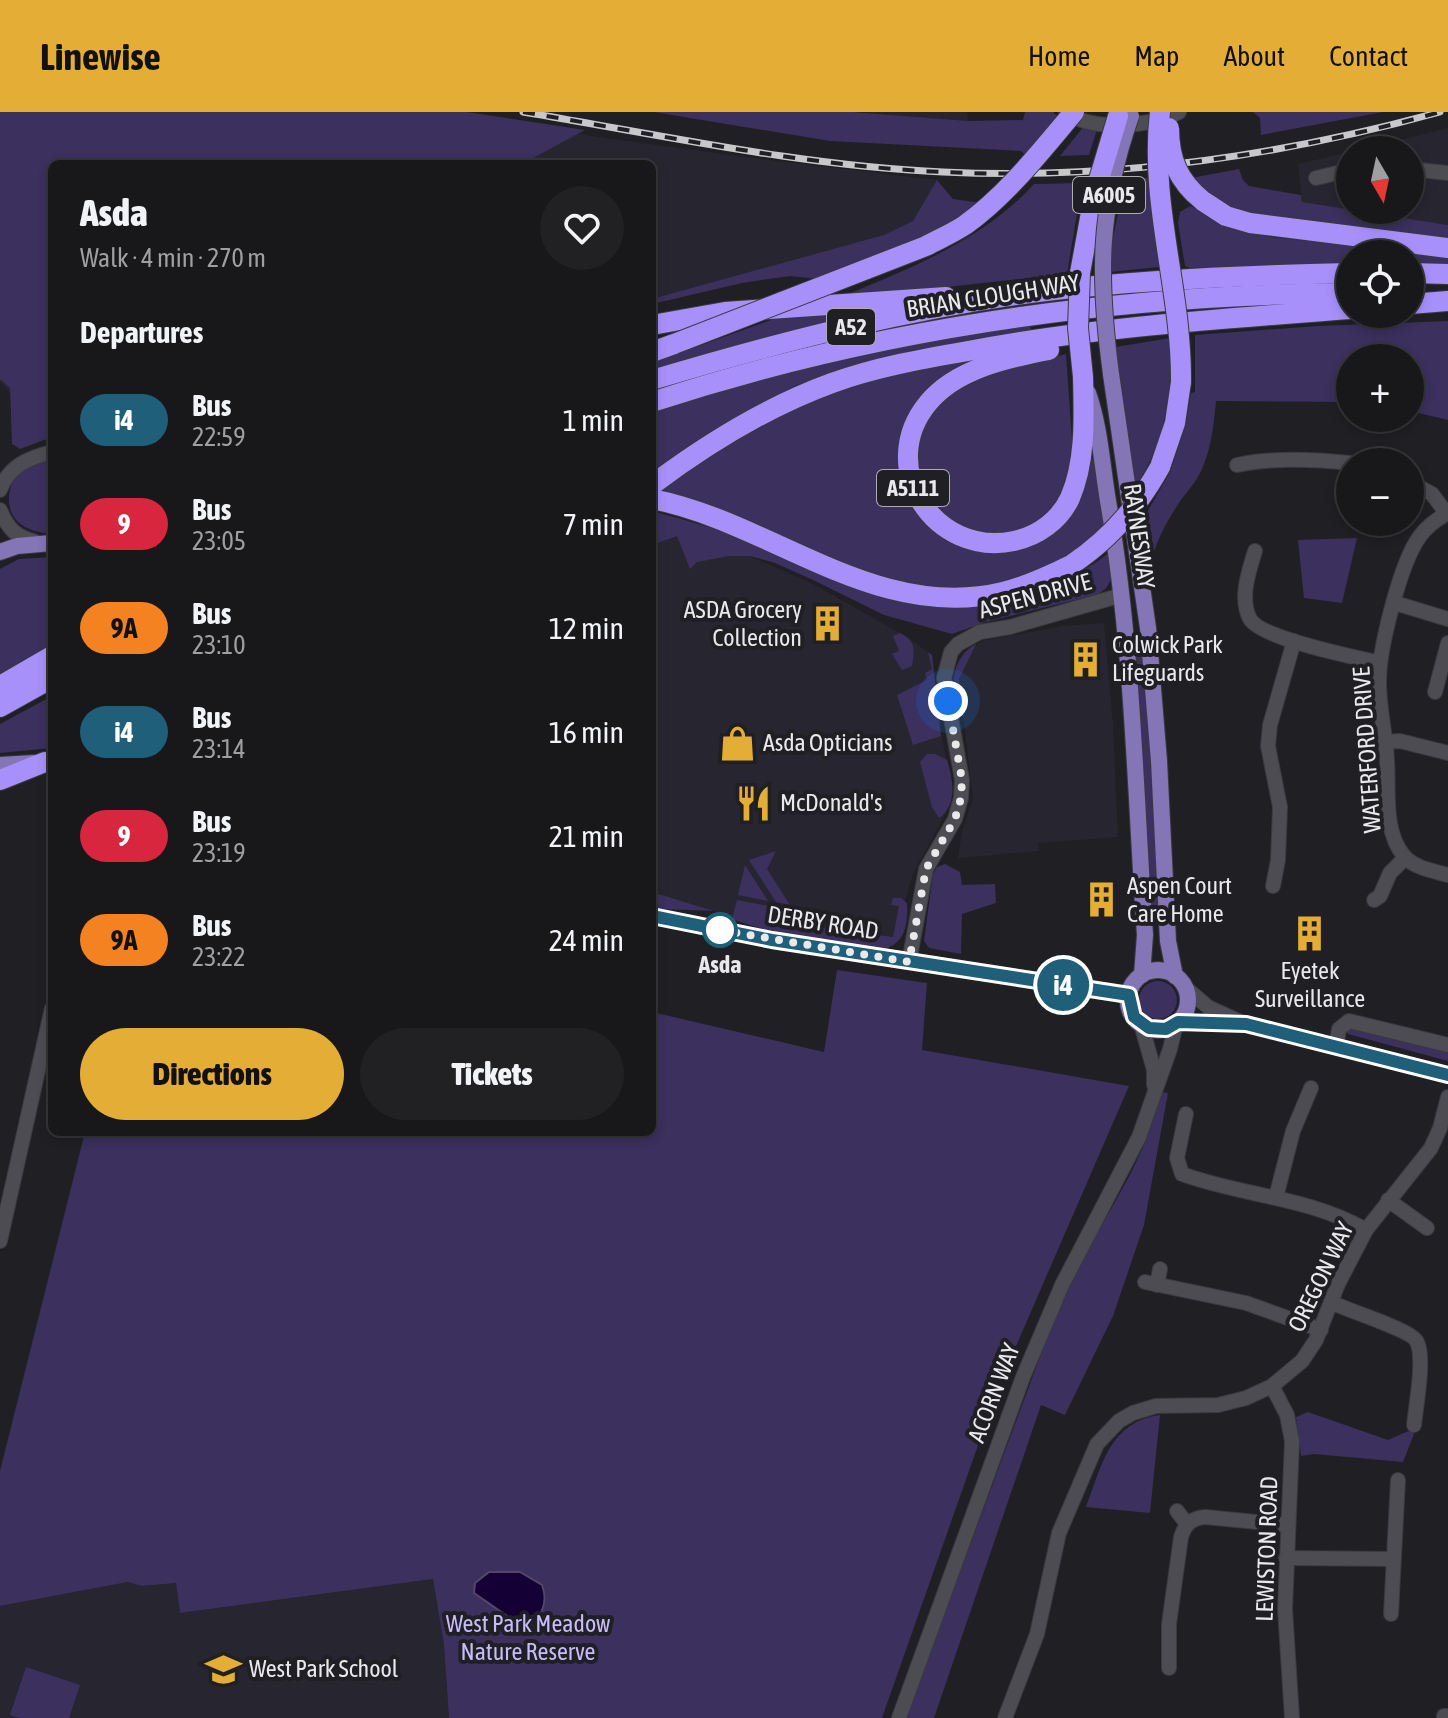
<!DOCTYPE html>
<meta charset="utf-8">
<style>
:root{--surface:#18171a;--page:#212023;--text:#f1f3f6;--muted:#9f9fa2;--line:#363639;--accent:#e4ad35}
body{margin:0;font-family:"Asap Condensed",sans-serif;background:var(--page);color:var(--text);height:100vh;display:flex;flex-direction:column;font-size:30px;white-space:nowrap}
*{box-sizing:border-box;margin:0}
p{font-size:26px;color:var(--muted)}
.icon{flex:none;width:44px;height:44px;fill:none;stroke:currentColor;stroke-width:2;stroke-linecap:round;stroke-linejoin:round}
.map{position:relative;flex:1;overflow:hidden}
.sheet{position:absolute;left:48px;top:48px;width:608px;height:976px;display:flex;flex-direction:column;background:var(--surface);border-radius:12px;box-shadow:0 4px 12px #0003,0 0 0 2px var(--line)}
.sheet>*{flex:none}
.badge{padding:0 16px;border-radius:26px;font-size:28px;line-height:52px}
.needle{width:52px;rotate:171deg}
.fabs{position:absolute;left:1336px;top:24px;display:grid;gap:16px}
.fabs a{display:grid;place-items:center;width:88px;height:88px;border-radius:50%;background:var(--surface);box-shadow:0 4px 12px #0003,0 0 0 2px var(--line);font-size:40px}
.you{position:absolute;width:40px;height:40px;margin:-20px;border:6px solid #fff;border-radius:50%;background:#1a73e8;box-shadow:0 0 0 12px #1a73e833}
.map>.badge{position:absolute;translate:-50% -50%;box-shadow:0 0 0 4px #fff}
h2{padding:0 32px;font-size:30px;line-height:72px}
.round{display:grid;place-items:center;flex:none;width:84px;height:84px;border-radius:42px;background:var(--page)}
.overview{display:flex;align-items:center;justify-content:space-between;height:136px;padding:0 32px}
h1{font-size:38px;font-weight:800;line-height:60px}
.action{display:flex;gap:16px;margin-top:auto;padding:16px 32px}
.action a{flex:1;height:92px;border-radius:48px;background:var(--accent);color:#111;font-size:32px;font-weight:800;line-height:92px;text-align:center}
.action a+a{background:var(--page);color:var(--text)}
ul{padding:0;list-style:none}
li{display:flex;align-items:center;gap:24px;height:104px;padding:0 32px}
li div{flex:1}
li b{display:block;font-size:30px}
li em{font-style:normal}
li .badge{min-width:88px;font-weight:700;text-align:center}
header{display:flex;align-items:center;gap:48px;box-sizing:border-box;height:112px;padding:0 40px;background:var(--accent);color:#111}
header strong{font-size:38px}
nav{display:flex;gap:44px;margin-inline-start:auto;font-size:28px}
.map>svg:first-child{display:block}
.built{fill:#272630}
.green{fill:#3b305e}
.water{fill:#140034;stroke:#54466b;stroke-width:2}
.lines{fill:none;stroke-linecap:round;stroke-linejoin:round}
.minor-casing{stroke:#3a3a3e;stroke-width:16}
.major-casing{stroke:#3a3a3e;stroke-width:18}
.highway-casing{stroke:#3a3a3e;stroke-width:22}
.minor{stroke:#4d4c52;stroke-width:14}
.major{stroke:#8475b7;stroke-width:16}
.highway{stroke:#a890fb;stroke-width:20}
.rail-casing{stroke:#c8c8cb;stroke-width:7}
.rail{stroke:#201f23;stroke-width:4;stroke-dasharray:12;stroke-linecap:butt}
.major-bridge-casing{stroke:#3a3a3e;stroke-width:18;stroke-linecap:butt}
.highway-bridge-casing{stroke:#3a3a3e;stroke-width:22;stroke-linecap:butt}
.major-bridge{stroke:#8475b7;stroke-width:16}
.highway-bridge{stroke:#a890fb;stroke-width:20}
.line-casing{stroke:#fff;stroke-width:18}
.line{stroke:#1f5f7a;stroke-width:12}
.walk{stroke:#e9e9ec;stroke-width:8;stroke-dasharray:0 14.4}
.stop-dot{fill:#fff;stroke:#1f5f7a;stroke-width:4}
.labels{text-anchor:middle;stroke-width:8;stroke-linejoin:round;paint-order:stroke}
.shield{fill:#201f23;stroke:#adacb0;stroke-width:2}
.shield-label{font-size:22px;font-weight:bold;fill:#e9e9ec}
.street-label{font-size:24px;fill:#e9e9ec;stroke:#201f23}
.poi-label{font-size:24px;fill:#e9e9ec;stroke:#201f23;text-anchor:start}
.stop-label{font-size:24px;font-weight:bold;fill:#e9e9ec;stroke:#201f23}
.park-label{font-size:24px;fill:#c7bbfb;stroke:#201f23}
</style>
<header>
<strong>Linewise</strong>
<nav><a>Home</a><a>Map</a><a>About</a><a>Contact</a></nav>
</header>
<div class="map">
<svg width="1448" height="1606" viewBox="0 0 1448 1606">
<rect width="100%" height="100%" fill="#201f23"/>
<g class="built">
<polygon points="0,0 466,0 591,24 760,47 937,68 921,99 898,130 826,158 742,171 652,191 652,52 52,52 11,282 0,270"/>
<polygon points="853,0 967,0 968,9 869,1"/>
<polygon points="1448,16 1448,113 1360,101 1302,90 1298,52 1350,40 1350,98 1410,98 1410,38 1360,38"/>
<polygon points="678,421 738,439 813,472 907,525 932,543 940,617 953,678 946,701 913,762 894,825 731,804 652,780 652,431"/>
<polygon points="1104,511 1113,612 1118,725 1038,731 1039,739 958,746 962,719 973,687 959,567 964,542 982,529 1063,514"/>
<polygon points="433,1467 444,1533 449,1606 0,1606 0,1494 128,1470 142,1474 176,1471 180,1501"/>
</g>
<g class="green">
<polygon points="0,0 467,0 585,18 522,52 52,52 52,325 20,337 12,332 10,276 0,267"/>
<polygon points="654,0 853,0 969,9 1023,8 1025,0 1053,0 1061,8 1029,46 1021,39 830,29"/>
<polygon points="1253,0 1383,0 1261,23 1260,6"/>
<polygon points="1093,3 1101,5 1089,43 1060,44"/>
<polygon points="1239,57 1243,68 1249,74 1301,83 1302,90 1448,113 1448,125 1322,113 1255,103 1235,97 1210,85 1191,66"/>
<polygon points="1150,66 1159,155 1110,160 1113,126 1125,67"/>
<polygon points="937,68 953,87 981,91 936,120 818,167 790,164 742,171 652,192 652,187 884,123 913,109"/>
<path d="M1082,71l-15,91 -139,15 -80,5c66,-27 137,-56 186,-110z"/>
<polygon points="1190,94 1251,121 1271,125 1448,144 1448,154 1410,153 1410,142 1350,142 1350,152 1190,156 1185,154 1178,111 1180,100"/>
<polygon points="912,192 778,222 652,259 652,251 793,200"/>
<path d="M1448,209v99l-38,-9v-53h-60v44l-134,-1c-2,21 -4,43 -12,63 -5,16 -18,28 -27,42 -16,24 -27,49 -29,77l-6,-62 28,-49 14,-42 7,-37 4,-1v-57l123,-9z"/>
<polygon points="1030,211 1031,220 837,261 797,273 728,310 674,344 652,362 652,297 868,239"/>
<path d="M1170,226c3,53 -4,104 -35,149l-19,-140z"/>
<polygon points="1066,242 1073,342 1058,389 1045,407 1013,421 992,424 963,417 940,401 919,369 917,329 933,295 979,264"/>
<path d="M969,248l1,3 -46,30 -10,14 -9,18 -2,57 5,15 20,25 101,24 60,-87 6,-1 10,68c-14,11 -28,25 -44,34 -116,63 -206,8 -314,-38 -28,-11 -56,-24 -86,-31 42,-30 83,-61 130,-82 57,-26 118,-39 178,-49z"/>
<path d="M52,347v75c-12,-1 -26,-4 -35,-13 -15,-16 -8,-46 11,-55 7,-4 16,-5 24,-7z"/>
<path d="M652,399c34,9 67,18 99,32 102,42 194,93 304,41 18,-9 39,-18 53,-31 3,19 8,34 -13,42l-109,27 -34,12 -68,-19 -71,-35 -38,-17 -25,-7h-21l-32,6 -7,7 -13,-33 -25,9z"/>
<polygon points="1357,426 1342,491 1304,486 1298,428"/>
<polygon points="52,445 52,534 0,564 0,457 19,447"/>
<path d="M900,521c16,8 15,17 12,33l-10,4 -10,-16 7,-3 -6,-15z"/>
<path d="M976,532l-17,35 5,39c-17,-22 -14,-61 12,-74z"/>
<polygon points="1144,539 1159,802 1149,803 1134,541"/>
<polygon points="928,540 932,543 941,624 913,633 897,583 927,568 925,561 932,557"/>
<polygon points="52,584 52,636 0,641 0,612"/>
<path d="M927,642h8l12,6c6,19 11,45 -8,58l-7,-11 -12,-45z"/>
<polygon points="776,739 767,757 790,793 776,790 749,748"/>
<polygon points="945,752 960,760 962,773 995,772 996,791 962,802 961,842 929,836 924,829 933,762 937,755"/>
<polygon points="745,753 768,789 738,783"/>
<polygon points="652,780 714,799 661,797 652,794"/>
<path d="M893,786h8l6,5c1,20 -1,39 -22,46l-123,-20 -30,-10 5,-19 57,11 9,14 90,12 6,-31 -8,-1z"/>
<polygon points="837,858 927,871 922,938 1129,974 1000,1271 882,1606 449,1606 444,1533 433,1467 180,1501 176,1471 142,1474 128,1470 0,1494 0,1359 85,1020 652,1020 652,900 824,940"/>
<circle cx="1158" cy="888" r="19"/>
<polygon points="1352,914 1448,939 1448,949 1348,922 1347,919"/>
<path d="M1161,980l7,1 -24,132 -31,91 -48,99 -24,-10 -107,313h-28l148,-399c10,-20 19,-41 29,-61 30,-54 65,-105 78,-166z"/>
<polygon points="1308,1300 1388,1328 1413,1317 1414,1322 1403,1350 1314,1342 1301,1344 1296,1305"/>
<path d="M1160,1303l-10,98 -64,-6c16,-41 23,-85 74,-92z"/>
<polygon points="26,1555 80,1573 69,1606 20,1606 10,1603"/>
</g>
<path class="water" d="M489,1460h31l22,13c5,13 2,26 -7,36l-2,-5 -23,2 -36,-25 1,-10z"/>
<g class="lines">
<defs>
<g id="minor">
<path d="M1066,0c26,20 86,15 113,0"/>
<polyline points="1410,57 1448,61"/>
<polyline points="1316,66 1350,58"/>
<path d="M1237,353c37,-8 76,-6 113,-2"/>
<polyline points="1410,370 1432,382 1447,402"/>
<path d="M0,378c9,-24 28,-32 52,-38"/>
<path d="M0,398c8,19 16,27 36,32"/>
<path d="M1448,401c-11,6 -21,13 -28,23 -20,27 -41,113 -41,146 0,27 7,53 8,79 2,30 -4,70 17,95 10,12 30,15 44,19"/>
<path d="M1255,439c-6,20 -16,47 -5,68 12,20 105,38 130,44"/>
<polyline points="1395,491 1448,507"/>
<polyline points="1435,580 1448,531"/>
<polyline points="1386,630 1400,629 1448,641"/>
<polyline points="1273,774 1278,748 1280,695 1268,634 1270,613 1294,529"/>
<polyline points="1374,788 1380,784 1390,761 1405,746"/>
<polyline points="909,850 926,757 955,707 961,686 962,668 944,566 951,540 958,532 980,520 1010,515 1122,483"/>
<polyline points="1186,876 1208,895 1243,911"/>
<polyline points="1178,910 1246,912 1448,963"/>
<polyline points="1141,912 1154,958 1154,973"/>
<polyline points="1336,935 1339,917 1349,909 1448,933"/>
<path d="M1186,1002l-9,44 5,16c60,22 127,23 184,56"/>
<polyline points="1276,1085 1293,1019 1311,976"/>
<polyline points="1388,1088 1427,1116"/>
<polyline points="0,1129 52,896"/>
<polyline points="1145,1170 1246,1191 1321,1218"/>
<polyline points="1157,1173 1160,1157"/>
<path d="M1331,1190c17,9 81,28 86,40 8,16 -1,63 -3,83"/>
<polyline points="1272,1274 1287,1303 1292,1329 1285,1497 1292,1606"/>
<polyline points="1177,1399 1187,1412"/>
<polyline points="1286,1446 1393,1447"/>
<polyline points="1391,1502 1398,1368"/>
<path d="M1169,1556v-44l12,-87c4,-13 11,-19 24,-20l82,8"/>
<polyline points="1444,1604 1448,1604"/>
<polyline points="899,1606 1023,1265 1062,1173 1139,1025 1170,937 1176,912"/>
<polyline points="1005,1606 1037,1522 1059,1421 1097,1332 1119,1309 1133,1301 1156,1294 1218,1293 1246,1286 1272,1274 1302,1249 1316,1228 1338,1172 1366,1118 1431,1036 1440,1016 1448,985"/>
</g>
<g id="major">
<polyline points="1111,262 1148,516 1159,649 1168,829 1175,864"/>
<path d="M1088,281c12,34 14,72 20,108 25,144 27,289 37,434l-3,40"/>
<polyline points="0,440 17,434 52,431"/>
<polyline points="0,653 34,651"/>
<polyline points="652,804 772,828 1129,883"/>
<circle cx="1158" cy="888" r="30"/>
</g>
<g id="highway">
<polyline points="1203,89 1226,104 1250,111 1448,136"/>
<polyline points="1080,161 1094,84"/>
<polyline points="1410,161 1448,162"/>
<polyline points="1410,192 1448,189"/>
<polyline points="652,213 725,200 946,185"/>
<path d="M1049,238c-42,8 -93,19 -121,53 -53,64 7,155 86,138 24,-5 46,-21 56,-43 16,-37 14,-81 13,-121"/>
<polyline points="652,240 674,232"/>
<path d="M652,268c131,-39 266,-74 402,-90 98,-11 197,-15 296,-17"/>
<path d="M652,290c226,-74 461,-107 698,-109"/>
<polyline points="1160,355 1175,311 1181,270"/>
<path d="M652,373c56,-42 114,-78 180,-102 44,-16 90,-24 136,-32 126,-24 254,-32 382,-42"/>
<path d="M652,387c119,23 224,124 351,93 24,-6 46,-16 68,-27"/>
<polyline points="0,574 52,544"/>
<polyline points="0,595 52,566"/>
<polyline points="0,668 45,650"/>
</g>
</defs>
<use href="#minor" class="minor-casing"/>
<use href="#major" class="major-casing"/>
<use href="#highway" class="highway-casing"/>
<use href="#minor" class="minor"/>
<use href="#major" class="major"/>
<use href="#highway" class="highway"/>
<defs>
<path id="rail" d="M523,0c139,23 279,54 420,60 169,8 334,-15 497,-60"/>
</defs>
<use href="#rail" class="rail-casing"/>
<use href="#rail" class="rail"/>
<defs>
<path id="major-bridge" d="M1111,262c-13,-97 -13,-164 20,-258"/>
<g id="highway-bridge">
<path d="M1160,0c-11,91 22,179 21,270"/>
<path d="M1169,16c0,31 9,53 34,73"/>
<polyline points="1094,84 1118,4"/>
<polyline points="1080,161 1078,216 1083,265"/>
<path d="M674,232l252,-98c13,-7 27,-13 39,-21 42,-30 76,-74 109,-113"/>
<path d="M1071,453c39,-26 67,-58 89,-98"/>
</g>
</defs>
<use href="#major-bridge" class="major-bridge-casing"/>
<use href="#highway-bridge" class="highway-bridge-casing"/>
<use href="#major-bridge" class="major-bridge"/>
<use href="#highway-bridge" class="highway-bridge"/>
</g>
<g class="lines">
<defs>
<polyline id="line" points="652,804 772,828 1129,883 1134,905 1149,916 1166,917 1178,910 1246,912 1448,963"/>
</defs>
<use href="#line" class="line-casing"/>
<use href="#line" class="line"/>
<polyline class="walk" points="720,818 714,817 909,850 926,757 955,707 961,686 962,668 948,589"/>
</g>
<defs>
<symbol id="building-bare" viewBox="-9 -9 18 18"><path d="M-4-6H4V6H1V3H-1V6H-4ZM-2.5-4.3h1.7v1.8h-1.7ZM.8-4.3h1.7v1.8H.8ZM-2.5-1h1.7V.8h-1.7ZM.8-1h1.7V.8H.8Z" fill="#e4ad35" stroke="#201f23" stroke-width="2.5" paint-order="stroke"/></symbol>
<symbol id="shop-bare" viewBox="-9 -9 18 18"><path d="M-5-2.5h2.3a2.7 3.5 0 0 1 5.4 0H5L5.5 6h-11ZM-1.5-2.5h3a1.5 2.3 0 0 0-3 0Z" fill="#e4ad35" stroke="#201f23" stroke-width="2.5" paint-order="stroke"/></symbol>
<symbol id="restaurant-bare" viewBox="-9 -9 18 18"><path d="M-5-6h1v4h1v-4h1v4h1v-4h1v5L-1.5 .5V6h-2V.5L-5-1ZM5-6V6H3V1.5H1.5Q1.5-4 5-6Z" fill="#e4ad35" stroke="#201f23" stroke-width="2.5" paint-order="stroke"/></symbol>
<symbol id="school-bare" viewBox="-9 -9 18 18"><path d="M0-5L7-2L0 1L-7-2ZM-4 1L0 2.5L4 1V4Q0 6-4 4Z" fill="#e4ad35" stroke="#201f23" stroke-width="2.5" paint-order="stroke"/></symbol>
</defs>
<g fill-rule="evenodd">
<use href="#building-bare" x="802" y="486" width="51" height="51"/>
<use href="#building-bare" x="1060" y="522" width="51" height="51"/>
<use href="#shop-bare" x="712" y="606" width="51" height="51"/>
<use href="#restaurant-bare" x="728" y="666" width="51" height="51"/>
<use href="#building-bare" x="1076" y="762" width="51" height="51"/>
<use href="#building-bare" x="1284" y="796" width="51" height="51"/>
<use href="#school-bare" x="198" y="1532" width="51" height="51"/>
</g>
<circle class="stop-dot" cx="720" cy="818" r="16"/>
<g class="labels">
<g class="shield">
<rect x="1073" y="65" width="72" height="36" rx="6"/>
<rect x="827" y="197" width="48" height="36" rx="6"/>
<rect x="877" y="358" width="72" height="36" rx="6"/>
</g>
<g class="shield-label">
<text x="1109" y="91">A6005</text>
<text x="851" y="223">A52</text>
<text x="913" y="384">A5111</text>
</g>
<g class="street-label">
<text transform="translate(993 184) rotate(-9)" y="8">BRIAN CLOUGH WAY</text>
<text transform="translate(1139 424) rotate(82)" y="8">RAYNESWAY</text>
<text transform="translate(1035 484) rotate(-15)" y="8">ASPEN DRIVE</text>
<text transform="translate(1367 638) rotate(-94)" y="8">WATERFORD DRIVE</text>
<text transform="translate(823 811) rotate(9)" y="8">DERBY ROAD</text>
<text transform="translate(1321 1165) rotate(-64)" y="8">OREGON WAY</text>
<text transform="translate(994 1281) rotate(-69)" y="8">ACORN WAY</text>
<text transform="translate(1267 1437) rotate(-88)" y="8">LEWISTON ROAD</text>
</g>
<g class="poi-label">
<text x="802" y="506" text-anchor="end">ASDA Grocery<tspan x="802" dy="28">Collection</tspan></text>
<text x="1112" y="541">Colwick Park<tspan x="1112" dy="28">Lifeguards</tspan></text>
<text x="763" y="639">Asda Opticians</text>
<text x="780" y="699">McDonald's</text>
<text x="1127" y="782">Aspen Court<tspan x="1127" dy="28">Care Home</tspan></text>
<text x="1310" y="867" text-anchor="middle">Eyetek<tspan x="1310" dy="28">Surveillance</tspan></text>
<text x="249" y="1565">West Park School</text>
</g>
<g class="stop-label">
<text x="720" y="861">Asda</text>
</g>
<g class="park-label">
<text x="528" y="1520">West Park Meadow<tspan x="528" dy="28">Nature Reserve</tspan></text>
</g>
</g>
</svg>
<div class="fabs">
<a><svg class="needle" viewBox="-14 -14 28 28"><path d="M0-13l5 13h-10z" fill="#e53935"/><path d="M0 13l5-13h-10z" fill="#9f9fa2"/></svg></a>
<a><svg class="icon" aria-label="locate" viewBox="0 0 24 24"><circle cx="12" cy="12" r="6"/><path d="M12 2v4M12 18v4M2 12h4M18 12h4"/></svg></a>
<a>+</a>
<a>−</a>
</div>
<div class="you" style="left:948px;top:589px"></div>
<b class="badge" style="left:1063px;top:873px;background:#1f5f7a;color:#fff">i4</b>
<section class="sheet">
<div class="overview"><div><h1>Asda</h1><p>Walk · 4 min · 270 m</p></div><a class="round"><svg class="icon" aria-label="heart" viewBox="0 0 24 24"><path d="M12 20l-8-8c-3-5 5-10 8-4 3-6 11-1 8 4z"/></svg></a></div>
<h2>Departures</h2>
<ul>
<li><span class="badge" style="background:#1f5f7a;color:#fff">i4</span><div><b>Bus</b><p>22:59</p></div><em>1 min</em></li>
<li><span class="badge" style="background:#d7263d;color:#fff">9</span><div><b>Bus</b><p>23:05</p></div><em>7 min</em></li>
<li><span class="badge" style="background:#f58220;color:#111">9A</span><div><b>Bus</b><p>23:10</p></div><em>12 min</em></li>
<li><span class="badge" style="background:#1f5f7a;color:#fff">i4</span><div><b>Bus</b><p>23:14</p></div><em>16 min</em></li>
<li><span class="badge" style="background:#d7263d;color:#fff">9</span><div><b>Bus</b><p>23:19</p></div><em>21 min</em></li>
<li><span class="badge" style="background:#f58220;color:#111">9A</span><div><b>Bus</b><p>23:22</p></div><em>24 min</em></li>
</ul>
<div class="action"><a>Directions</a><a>Tickets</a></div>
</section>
</div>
